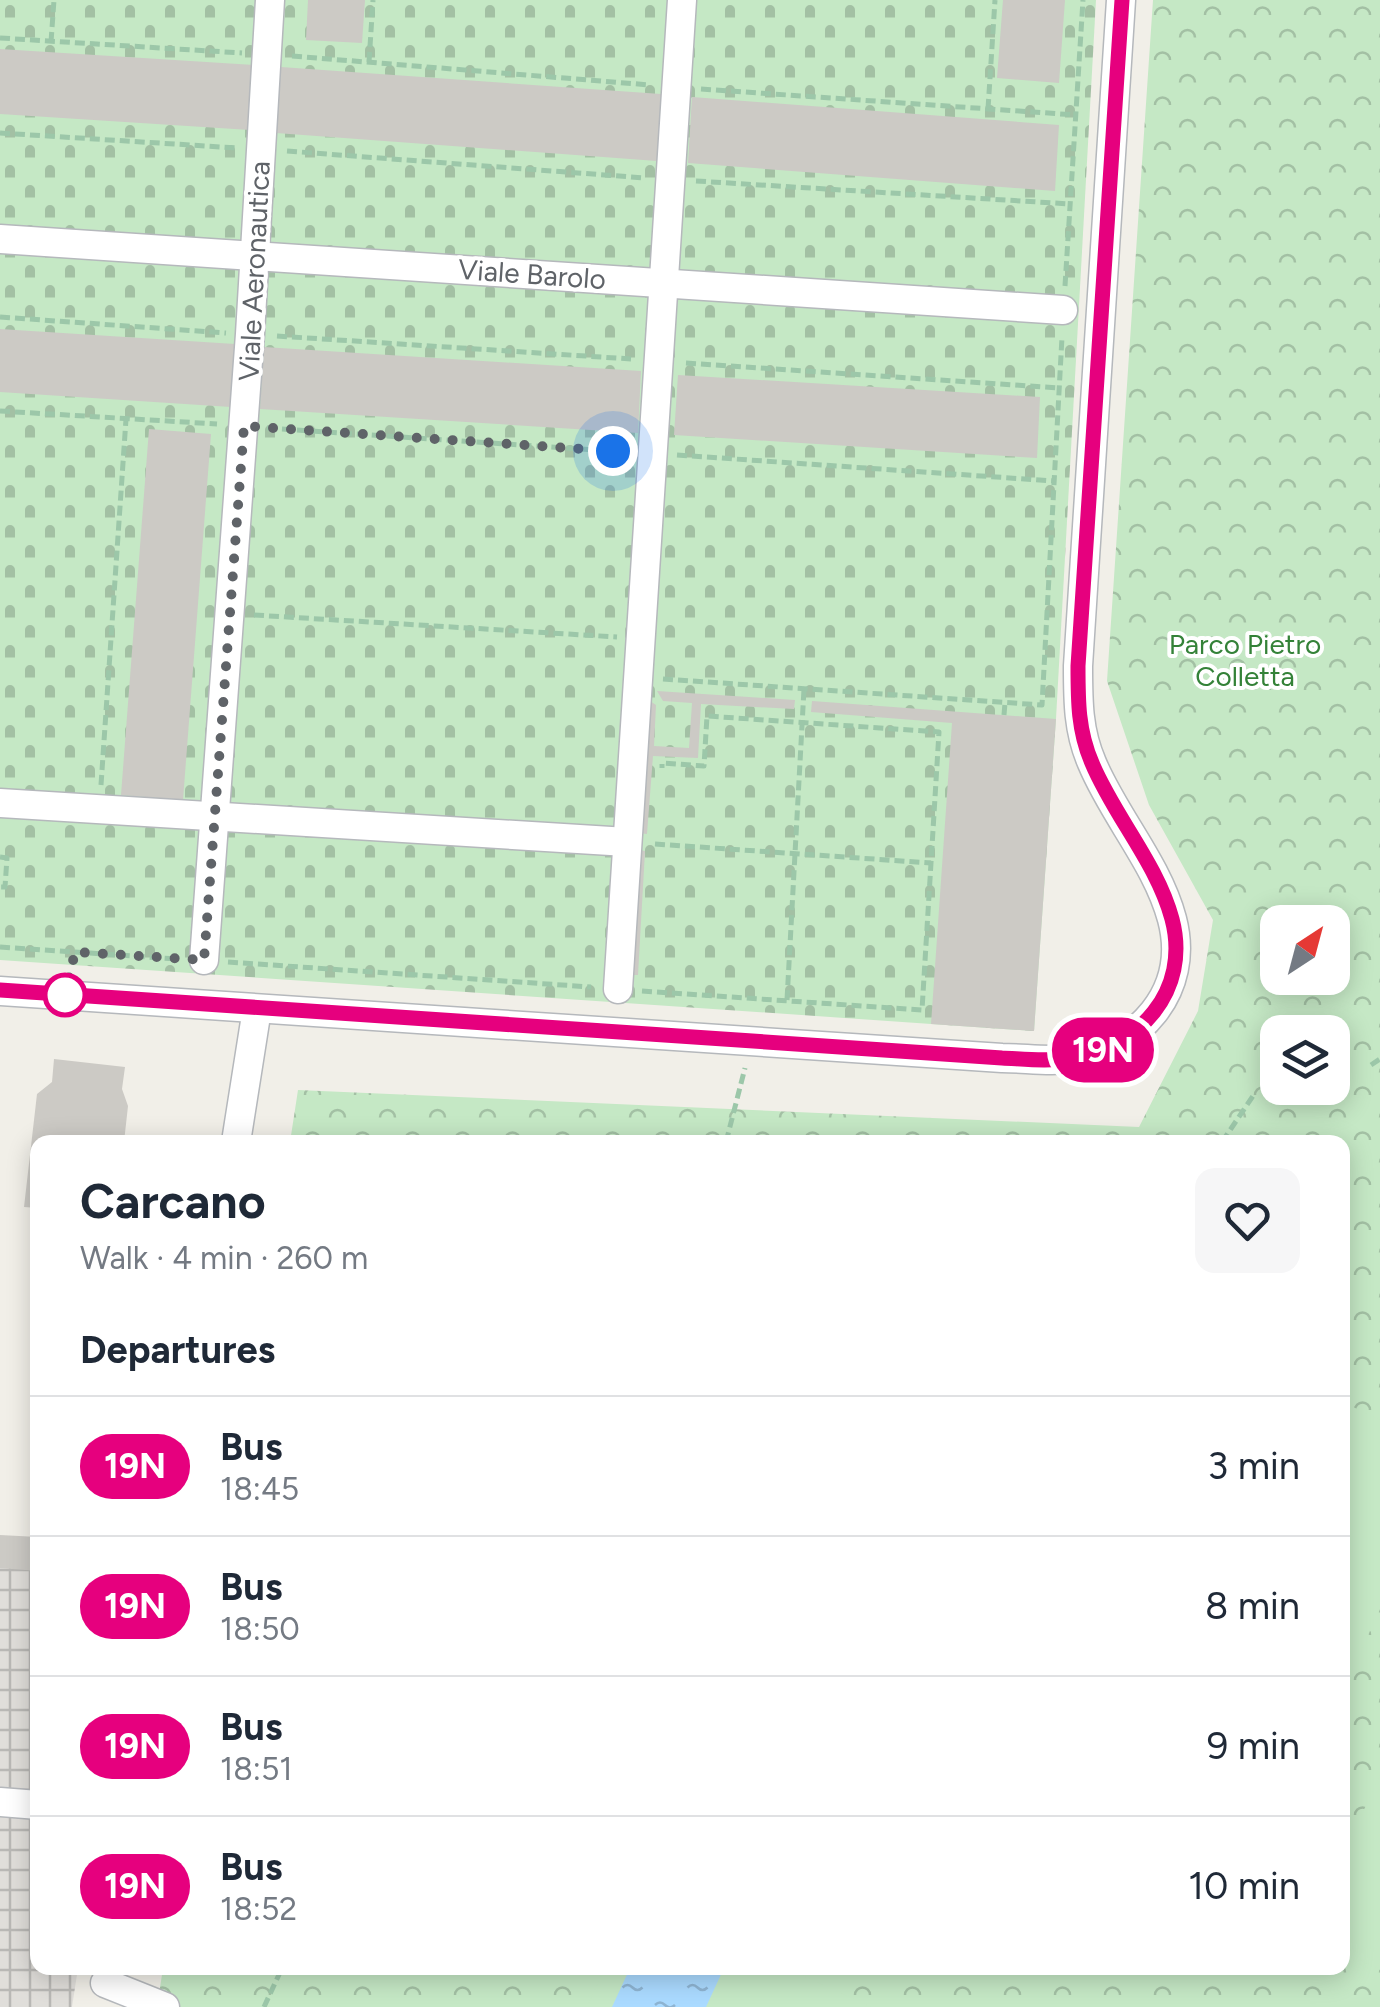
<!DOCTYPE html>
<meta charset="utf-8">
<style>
:root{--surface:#fff;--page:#f6f6f7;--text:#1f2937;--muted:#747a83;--line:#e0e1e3}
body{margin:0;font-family:Figtree,sans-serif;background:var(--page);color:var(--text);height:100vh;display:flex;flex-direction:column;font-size:38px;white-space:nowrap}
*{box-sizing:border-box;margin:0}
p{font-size:32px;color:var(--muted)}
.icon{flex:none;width:55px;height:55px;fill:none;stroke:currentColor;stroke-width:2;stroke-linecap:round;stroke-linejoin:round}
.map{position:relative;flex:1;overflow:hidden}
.panel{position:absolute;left:30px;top:1135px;width:1320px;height:840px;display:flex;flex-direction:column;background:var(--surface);border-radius:20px;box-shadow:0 5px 25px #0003}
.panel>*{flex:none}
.badge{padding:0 20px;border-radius:32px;font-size:35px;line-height:65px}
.needle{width:65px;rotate:36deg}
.controls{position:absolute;left:1260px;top:905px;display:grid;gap:20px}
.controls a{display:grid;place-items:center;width:90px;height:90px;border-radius:20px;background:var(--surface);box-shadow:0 5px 25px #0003;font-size:50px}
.you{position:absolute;width:50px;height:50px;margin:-25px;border:8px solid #fff;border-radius:50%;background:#1a73e8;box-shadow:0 0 0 15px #1a73e833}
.map>.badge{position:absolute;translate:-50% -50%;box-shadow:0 0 0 5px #fff}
h2{padding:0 50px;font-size:38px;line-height:90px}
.round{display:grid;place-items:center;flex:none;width:105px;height:105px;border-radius:20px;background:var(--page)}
.headline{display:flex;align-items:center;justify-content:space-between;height:170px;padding:0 50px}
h1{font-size:48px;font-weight:700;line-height:75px}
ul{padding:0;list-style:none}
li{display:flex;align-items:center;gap:30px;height:140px;padding:0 50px;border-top:2px solid var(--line)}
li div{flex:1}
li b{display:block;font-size:38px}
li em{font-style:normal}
li .badge{min-width:110px;font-weight:700;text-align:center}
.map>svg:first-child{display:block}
.industrial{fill:url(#industrial-grid)}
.cemetery{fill:url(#cemetery-stones)}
.park{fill:url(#park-crowns);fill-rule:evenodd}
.garden{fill:#c5e8c5}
.water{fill:url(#water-ripples)}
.building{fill:#cccac5}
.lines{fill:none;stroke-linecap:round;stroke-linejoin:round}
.minor-casing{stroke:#b5b8bc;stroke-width:31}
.path{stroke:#9cc7a9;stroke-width:5;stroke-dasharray:10 5;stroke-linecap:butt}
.minor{stroke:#fff;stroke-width:28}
.line-casing{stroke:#fff;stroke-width:22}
.line{stroke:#e6007e;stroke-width:15}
.walk{stroke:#5f6368;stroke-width:10;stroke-dasharray:0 18}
.stop-dot{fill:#fff;stroke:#e6007e;stroke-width:5}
.labels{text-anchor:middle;stroke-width:8;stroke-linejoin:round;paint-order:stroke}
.street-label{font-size:28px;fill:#5f6368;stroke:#fff}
.park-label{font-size:28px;fill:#348238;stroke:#fff}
</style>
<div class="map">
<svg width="1380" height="2007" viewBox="0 0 1380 2007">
<defs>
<pattern id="industrial-grid" width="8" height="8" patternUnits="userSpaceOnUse" patternTransform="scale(2.5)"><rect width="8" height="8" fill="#e0deda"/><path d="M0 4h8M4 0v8" fill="none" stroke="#b9b8b5"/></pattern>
<pattern id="cemetery-stones" width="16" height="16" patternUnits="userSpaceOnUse" patternTransform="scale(2.5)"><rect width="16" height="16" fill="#c5e8c5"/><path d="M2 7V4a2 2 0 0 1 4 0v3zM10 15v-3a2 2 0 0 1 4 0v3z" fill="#a3c0a4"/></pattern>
<pattern id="park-crowns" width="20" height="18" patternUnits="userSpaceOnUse" patternTransform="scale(2.5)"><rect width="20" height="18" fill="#c5e8c5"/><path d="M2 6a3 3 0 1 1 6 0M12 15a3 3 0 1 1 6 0" fill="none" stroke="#a3c0a4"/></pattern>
<pattern id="water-ripples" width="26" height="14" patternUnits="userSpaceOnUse" patternTransform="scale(2.5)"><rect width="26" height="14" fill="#aadaff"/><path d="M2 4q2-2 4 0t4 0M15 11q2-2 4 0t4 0" fill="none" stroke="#8eb4d2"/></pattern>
</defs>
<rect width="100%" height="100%" fill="#f1efe8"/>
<polygon class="industrial" points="0,1550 37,1552 38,1968 78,1968 72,2007 0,2007"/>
<polygon class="cemetery" points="0,0 1096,0 1056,719 1034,1031 0,960"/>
<path class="park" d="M1153,0h227v2007h-1223l6,-39h1179v-826h-1052l8,-52 841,37 59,-116 15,-91 -64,-115 -42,-124zM1278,922h54v56h-54zM1278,1032h54v56h-54z"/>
<g class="garden">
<polygon points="1343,1402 1380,1420 1380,1609 1343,1690"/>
<polygon points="1380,1775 1380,1970 1343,1952 1343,1855"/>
<polygon points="605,1968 786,1968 871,2007 587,2007"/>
</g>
<polygon class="water" points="630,1968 724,1968 706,2007 612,2007"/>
<g class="building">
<polygon points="308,0 365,0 362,43 306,40"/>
<polygon points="1003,0 1065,0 1059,83 997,78"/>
<polygon points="0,49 254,65 250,130 0,114"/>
<polygon points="281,67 661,94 657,161 276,133"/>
<polygon points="692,97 1059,125 1055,191 688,163"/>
<polygon points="0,329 235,344 231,407 0,392"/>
<polygon points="264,347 641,371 638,433 260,409"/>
<polygon points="678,375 1040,397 1037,458 674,435"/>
<polygon points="149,429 211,434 183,800 121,795"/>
<polygon points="657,691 795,700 794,709 701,704 698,758 653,756 647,834 639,833 647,699 656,705 654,746 689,748 692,703 663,701"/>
<polygon points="812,701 1056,719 1034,1031 931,1024 952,723 811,712"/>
<polygon points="639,850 645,851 638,975 631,975"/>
<polygon points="54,1059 125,1067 122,1089 128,1106 124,1142 38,1142 38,1208 24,1207 37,1094 52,1082"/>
<polygon points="0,1535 38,1537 38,1571 0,1568"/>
</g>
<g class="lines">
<defs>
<g id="minor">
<polyline points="0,239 1063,310"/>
<polyline points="0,803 627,842"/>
<polyline points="204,960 250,334 270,0"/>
<polyline points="618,989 682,0"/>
<path d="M0,991l1002,67c22,0 47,4 68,1 69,-11 121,-68 102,-140 -15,-56 -58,-103 -80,-156 -14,-32 -14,-62 -14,-97l43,-666"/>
<polyline points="236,1142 257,1009"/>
<polyline points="0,1802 38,1805"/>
<polyline points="105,1983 165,2007"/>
</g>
</defs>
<use href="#minor" class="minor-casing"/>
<g class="path">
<polyline points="0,38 242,53"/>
<polyline points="51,42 54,0"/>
<polyline points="292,56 650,85"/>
<polyline points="369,62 373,0"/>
<polyline points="701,89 1076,115"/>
<polyline points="988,109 995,0"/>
<polyline points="0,133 237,148"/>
<polyline points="287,151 645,178"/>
<polyline points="696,181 1070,204"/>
<polyline points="1065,286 1083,0"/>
<polyline points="0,317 226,333"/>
<polyline points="277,336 631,359"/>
<polyline points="686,363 1059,388"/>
<polyline points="0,411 217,424"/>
<polyline points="267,428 626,452"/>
<polyline points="677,455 1054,481"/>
<polyline points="254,615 617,637"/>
<polyline points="663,679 1042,705 1062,337"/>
<polyline points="1004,715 1005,703"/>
<polyline points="101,785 126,419"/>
<polyline points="655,844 931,863"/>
<polyline points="0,857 7,858 5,887 0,887"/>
<polyline points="0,947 177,959"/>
<polyline points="228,962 591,987"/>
<polyline points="642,991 922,1010 939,732 707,716 704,766 662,763 662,768"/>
<polyline points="787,1000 804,689"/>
<polyline points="1371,1065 1380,1059"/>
<polyline points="726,1142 745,1068"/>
<polyline points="1222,1142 1255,1093"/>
<polyline points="264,2007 282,1968"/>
</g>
<use href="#minor" class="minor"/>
</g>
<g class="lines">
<defs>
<path id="line" d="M0,990l1002,68c22,1 47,4 68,0 69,-10 121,-67 102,-139 -15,-56 -58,-103 -80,-156 -14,-32 -14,-62 -14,-97l44,-666"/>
</defs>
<use href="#line" class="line-casing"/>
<use href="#line" class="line"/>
<polyline class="walk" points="65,995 75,952 204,960 244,426 613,451"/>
</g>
<circle class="stop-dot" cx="65" cy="995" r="20"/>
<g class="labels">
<g class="street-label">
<text transform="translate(254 271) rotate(-87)" y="10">Viale Aeronautica</text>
<text transform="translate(532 274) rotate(4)" y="10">Viale Barolo</text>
</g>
<g class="park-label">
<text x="1245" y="654">Parco Pietro<tspan x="1245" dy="32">Colletta</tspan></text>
</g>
</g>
</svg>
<div class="controls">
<a><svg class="needle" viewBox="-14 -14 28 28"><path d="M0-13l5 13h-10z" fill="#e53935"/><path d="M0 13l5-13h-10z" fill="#747a83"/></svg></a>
<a><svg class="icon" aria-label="layers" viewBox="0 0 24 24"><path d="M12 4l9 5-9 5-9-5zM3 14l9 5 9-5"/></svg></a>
</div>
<div class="you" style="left:613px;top:451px"></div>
<b class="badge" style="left:1103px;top:1050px;background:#e6007e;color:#fff">19N</b>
<section class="panel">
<div class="headline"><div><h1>Carcano</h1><p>Walk · 4 min · 260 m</p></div><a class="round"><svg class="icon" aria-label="heart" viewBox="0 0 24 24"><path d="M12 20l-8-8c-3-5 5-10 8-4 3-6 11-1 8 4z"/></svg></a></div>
<h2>Departures</h2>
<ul>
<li><span class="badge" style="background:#e6007e;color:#fff">19N</span><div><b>Bus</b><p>18:45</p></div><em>3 min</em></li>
<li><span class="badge" style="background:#e6007e;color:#fff">19N</span><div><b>Bus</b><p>18:50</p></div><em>8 min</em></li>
<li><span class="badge" style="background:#e6007e;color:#fff">19N</span><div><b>Bus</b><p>18:51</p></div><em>9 min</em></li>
<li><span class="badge" style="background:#e6007e;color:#fff">19N</span><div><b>Bus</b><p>18:52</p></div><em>10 min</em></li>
</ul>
</section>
</div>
